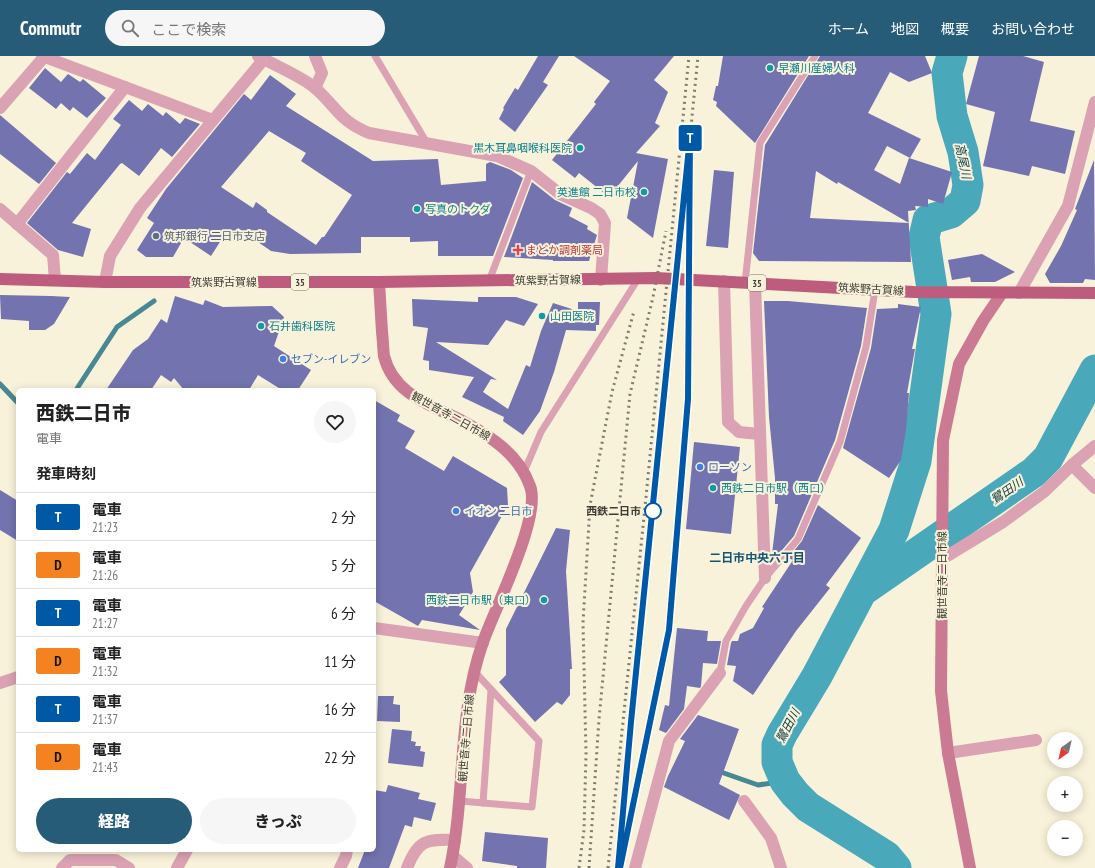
<!DOCTYPE html>
<html lang="ja">
<meta charset="utf-8">
<style>
:root{--surface:#fff;--page:#f6f6f6;--text:#222;--muted:#767676;--line:#e0e0e0;--accent:#275c78}
body{margin:0;font-family:"PT Sans Narrow","Noto Sans JP",sans-serif;background:var(--page);color:var(--text);height:100vh;display:flex;flex-direction:column;font-size:15px;white-space:nowrap}
*{box-sizing:border-box;margin:0}
p{font-size:13px;color:var(--muted)}
.icon{flex:none;width:22px;height:22px;fill:none;stroke:currentColor;stroke-width:2;stroke-linecap:round;stroke-linejoin:round}
.map{position:relative;flex:1;overflow:hidden}
.drawer{position:absolute;left:16px;top:332px;width:360px;height:464px;display:flex;flex-direction:column;background:var(--surface);border-radius:6px;box-shadow:0 2px 10px #0003}
.drawer>*{flex:none}
.badge{padding:0 8px;border-radius:3px;font-size:14px;line-height:26px}
.needle{width:26px;rotate:214deg}
.tools{position:absolute;left:1047px;top:676px;display:grid;gap:8px}
.tools a{display:grid;place-items:center;width:36px;height:36px;border-radius:50%;background:var(--surface);box-shadow:0 2px 10px #0003;font-size:20px}
.map>.badge{position:absolute;translate:-50% -50%;box-shadow:0 0 0 2px #fff}
h2{padding:0 20px;font-size:15px;line-height:36px}
.round{display:grid;place-items:center;flex:none;width:42px;height:42px;border-radius:21px;background:var(--page)}
.summary{display:flex;align-items:center;justify-content:space-between;height:68px;padding:0 20px}
h1{font-size:19px;font-weight:800;line-height:30px}
.primary-button{display:flex;gap:8px;margin-top:auto;padding:8px 20px}
.primary-button a{flex:1;height:46px;border-radius:24px;background:var(--accent);color:#fff;font-size:16px;font-weight:800;line-height:46px;text-align:center}
.primary-button a+a{background:var(--page);color:var(--text)}
ul{padding:0;list-style:none}
li{display:flex;align-items:center;gap:12px;height:48px;padding:0 20px;border-top:1px solid var(--line)}
li div{flex:1}
li b{display:block;font-size:15px}
li em{font-style:normal}
li .badge{min-width:44px;font-weight:700;text-align:center}
header{display:flex;align-items:center;gap:24px;box-sizing:border-box;height:56px;padding:0 20px;background:var(--accent);color:#fff}
header strong{font-size:19px}
nav{display:flex;gap:22px;margin-inline-start:auto;font-size:14px}
.search{width:280px;height:36px;background:var(--page);display:flex;align-items:center;gap:10px;box-sizing:border-box;padding:0 14px;border-radius:22px;color:var(--muted);font-size:15px}
.map>svg:first-child{display:block}
.lines{fill:none;stroke-linecap:round;stroke-linejoin:round}
.stream{stroke:#478892;stroke-width:5}
.river{stroke:#4aa8bb;stroke-width:31}
.building{fill:#7373af;fill-rule:evenodd}
.lane{stroke:#daa2b2;stroke-width:7}
.street{stroke:#daa2b2;stroke-width:12}
.secondary{stroke:#ca7a92;stroke-width:12}
.primary{stroke:#bd5c7c;stroke-width:12}
.rail{stroke:#817d6e;stroke-width:3;stroke-dasharray:2 4;stroke-linecap:butt}
.line-casing{stroke:#fff;stroke-width:9}
.line{stroke:#0059a6;stroke-width:6}
.culture-dot{fill:#0f9aa8;stroke:#f8f2da;stroke-width:1.5}
.service-dot{fill:#5c6f8a;stroke:#f8f2da;stroke-width:1.5}
.health-dot{fill:#e0444e;stroke:#f8f2da;stroke-width:1.5}
.shop-dot{fill:#3f7fe0;stroke:#f8f2da;stroke-width:1.5}
.stop-dot{fill:#fff;stroke:#0059a6;stroke-width:2}
.labels{text-anchor:middle;stroke-width:4;stroke-linejoin:round;paint-order:stroke}
.shield{fill:#f8f2da;stroke:#767365;stroke-width:1}
.shield-label{font-size:10px;font-weight:bold;fill:#3f3d33}
.culture-label{font-size:11px;fill:#0d838f;stroke:#f8f2da;text-anchor:start}
.service-label{font-size:11px;fill:#4e5e75;stroke:#f8f2da;text-anchor:start}
.health-label{font-size:11px;fill:#be3a42;stroke:#f8f2da;text-anchor:start}
.street-label{font-size:11px;fill:#3f3d33;stroke:#f8f2da}
.shop-label{font-size:11px;fill:#366cbe;stroke:#f8f2da;text-anchor:start}
.stop-label{font-size:11px;font-weight:bold;fill:#3f3d33;stroke:#f8f2da;text-anchor:end}
.water-label{font-size:12px;font-style:italic;fill:#154149;stroke:#f8f2da}
.neighbourhood-label{font-size:12px;font-weight:bold;fill:#145574;stroke:#f8f2da}
</style>
<header>
<strong>Commutr</strong>
<div class="search"><svg class="icon" aria-label="search" viewBox="0 0 24 24"><circle cx="10" cy="10" r="6"/><path d="M15 15l6 6"/></svg>ここで検索</div>
<nav><a>ホーム</a><a>地図</a><a>概要</a><a>お問い合わせ</a></nav>
</header>
<div class="map">
<svg width="1095" height="812" viewBox="0 0 1095 812">
<rect width="100%" height="100%" fill="#f8f2da"/>
<g class="lines">
<g class="stream">
<polyline points="0,328 18,347"/>
<polyline points="76,334 117,271 154,245"/>
<polyline points="718,715 758,729 785,725"/>
</g>
<g class="river">
<polyline points="865,533 1034,416 1048,402 1095,314"/>
<polyline points="896,812 886,800 808,751 795,738 785,725 777,706 777,689 782,678 817,620 894,474 916,405 936,258 924,181 928,164 951,157 965,145 968,129 963,96 952,60 947,17 952,0"/>
</g>
</g>
<g class="building">
<polygon points="538,0 559,0 543,26 548,29 515,76 499,63 504,53 503,52 515,32 518,34"/>
<polygon points="574,0 674,0 654,24 668,36 655,67 660,70 636,97 668,103 653,182 627,162 638,105 609,141 606,133 604,137 579,117 575,122 552,104 596,48 594,46 610,25"/>
<polygon points="723,0 809,0 755,87 716,50 717,46 713,44 716,30 718,30"/>
<path d="M820,0h105l7,17 -23,9 -19,-10 -22,41 53,26 -11,19 -23,-12 -13,24 26,14 9,-26 43,14 -9,32 -15,-5v8l-13,-1 1,4 -8,1 3,51 -152,-1 -6,-8 12,-108zM816,115l21,13 1,-2 71,41 -99,-5z"/>
<polygon points="979,0 1023,0 1044,6 1030,65 1075,75 1065,118 1032,110 1029,120 983,110 995,56 966,48"/>
<polygon points="45,12 61,26 68,18 80,26 83,23 106,42 87,62 73,51 70,55 61,47 56,53 29,32"/>
<path d="M270,19l26,19 -10,12 87,55 65,-2 3,26 45,-4v-17l4,-2 21,8 12,8 -30,78h-55v-15l-28,1v-5h-49v16l-71,1 -19,-3 -33,-23 -7,10 -6,-4 -14,22 -27,-18 -11,19h-27l-9,-7 17,-27 -7,-5 19,-29 78,-95 7,6zM269,75l37,22 -5,8 51,34 -28,42h-2l-6,8 -49,-33v-2l-11,-8 -3,6 -32,-21z"/>
<polygon points="129,44 142,55 148,48 163,60 166,56 180,68 185,62 200,68 172,101 161,92 139,120 122,107 120,108 72,167 91,173 83,201 58,194 27,167 67,116 70,118 87,97 95,104 121,69 113,63"/>
<polygon points="0,59 56,107 39,128 0,98"/>
<polygon points="1094,104 1095,224 1085,223 1083,227 1050,227 1045,218 1061,190 1077,154 1075,153"/>
<polygon points="714,114 734,116 728,192 706,190"/>
<polygon points="532,126 555,144 572,152 569,160 588,170 587,173 597,179 589,205 553,205 553,204 504,201"/>
<polygon points="982,198 1015,216 995,226 971,226 970,221 952,224 948,204"/>
<polygon points="0,239 51,240 70,241 54,268 45,274 29,274 29,265 1,263"/>
<polygon points="175,240 203,249 205,244 223,251 272,250 284,261 274,290 311,314 298,334 282,334 258,319 249,334 184,334 174,322 171,326 161,319 151,334 106,334 133,294 148,283 161,263 167,267"/>
<polygon points="478,241 516,241 538,248 524,270 506,264 488,289 436,286 497,324 491,323 483,336 508,353 526,309 530,311 541,275 553,247 578,255 578,246 600,246 599,269 596,269 596,275 566,274 554,316 540,355 523,379 503,365 504,361 462,341 474,321 429,314 429,305 423,304 428,272 413,270 412,243 478,246"/>
<polygon points="764,245 788,245 867,252 861,290 835,384 794,480 777,500 772,498 778,448 775,448 775,422 769,361"/>
<polygon points="898,248 921,251 912,293 915,293 907,337 909,337 906,374 901,404 889,422 843,392 871,292 877,253 898,252"/>
<polygon points="374,344 400,359 397,365 415,375 405,392 444,415 453,400 507,432 508,449 470,517 473,536 459,559 480,574 422,564 418,570 374,545"/>
<polygon points="694,386 740,391 731,478 686,473"/>
<polygon points="0,434 18,445 18,485 0,474"/>
<polygon points="818,449 861,482 826,529 830,532 796,575 753,639 733,625 736,610 727,609 731,587 732,585 738,585 740,578 753,572 764,552 762,551 793,504 788,502 802,485"/>
<polygon points="556,472 570,474 566,515 572,613 570,613 570,639 562,649 557,646 535,666 499,626 506,619 506,573"/>
<polygon points="677,572 708,575 707,585 721,585 717,608 703,607 701,630 700,632 687,630 684,653 666,677 659,674 665,649 669,650"/>
<polygon points="378,640 394,640 393,648 400,649 400,666 377,665"/>
<polygon points="698,659 739,673 719,728 740,739 729,764 664,731 668,720 685,685 680,683"/>
<polygon points="392,673 412,675 411,685 416,686 415,690 421,690 420,695 425,696 423,711 388,707"/>
<polygon points="388,729 420,737 418,743 436,747 431,765 414,761 412,771 405,769 389,812 358,812 365,794 374,794 374,734 386,736"/>
<polygon points="485,776 548,782 546,812 517,812 517,810 482,805"/>
</g>
<g class="lines">
<g class="lane">
<polyline points="375,0 427,87"/>
<polyline points="489,225 531,115"/>
<polyline points="745,227 760,87 815,0"/>
<polyline points="524,416 541,376 638,223"/>
<polyline points="720,617 726,585 746,550 765,522 798,483 840,386 866,291 875,234"/>
<polyline points="460,745 532,751 539,685 474,615"/>
<polyline points="483,747 491,634"/>
</g>
<g class="street">
<polyline points="42,0 213,64"/>
<path d="M258,0c16,9 45,21 57,32 22,19 24,33 54,45l128,23 34,15 29,23 31,14 9,6 5,9 -4,57"/>
<polyline points="315,32 322,17 315,0"/>
<polyline points="0,52 44,1"/>
<polyline points="0,153 53,199 55,224"/>
<polyline points="17,168 125,31"/>
<polyline points="724,225 728,366 739,376 759,378"/>
<polyline points="105,226 110,200 140,152 264,3"/>
<polyline points="755,227 765,522"/>
<polyline points="1019,237 1068,150 1095,46"/>
<polyline points="1072,409 1095,390"/>
<polyline points="942,503 1003,466 1044,436 1072,409 1095,432"/>
<polyline points="374,572 483,587"/>
<polyline points="0,627 18,621"/>
<polyline points="948,697 1036,684"/>
<polyline points="744,745 771,782 781,812"/>
<polyline points="453,800 467,812"/>
<polyline points="62,812 70,804 116,804 129,812"/>
<polyline points="177,812 187,794"/>
<polyline points="340,812 346,800 347,794"/>
<path d="M407,812c11,-28 19,-29 48,-28"/>
<polyline points="635,812 669,685 720,617"/>
</g>
<g class="secondary">
<path d="M379,226c1,17 2,34 3,50 1,8 1,16 2,24 10,40 49,49 80,66 28,15 55,33 66,64 12,30 -35,122 -47,156 -26,73 -17,151 -33,226"/>
<polyline points="970,812 948,697 941,635 943,384 959,308 983,265 1002,237"/>
</g>
<polyline class="primary" points="0,223 105,226 379,226 656,222 914,236 1095,237"/>
<g class="rail">
<polyline points="624,796 669,574 688,343 689,139"/>
<polyline points="579,812 584,774 586,698 583,567 590,449 612,336 634,255"/>
<polyline points="589,812 599,663 630,338 653,241 666,175"/>
<polyline points="608,812 646,441 689,0"/>
<polyline points="618,812 698,0"/>
</g>
</g>
<g class="lines">
<defs>
<polyline id="line" points="618,812 631,666 690,81 688,343 669,574 620,812"/>
</defs>
<use href="#line" class="line-casing"/>
<use href="#line" class="line"/>
</g>
<g class="culture-dot">
<circle cx="770" cy="12" r="4"/>
<circle cx="580" cy="92" r="4"/>
<circle cx="644" cy="136" r="4"/>
<circle cx="417" cy="153" r="4"/>
<circle cx="542" cy="260" r="4"/>
<circle cx="261" cy="270" r="4"/>
<circle cx="713" cy="432" r="4"/>
<circle cx="544" cy="544" r="4"/>
</g>
<circle class="service-dot" cx="156" cy="180" r="4"/>
<path class="health-dot" d="M516 188h4v4h4v4h-4v4h-4v-4h-4v-4h4z"/>
<g class="shop-dot">
<circle cx="283" cy="303" r="4"/>
<circle cx="700" cy="411" r="4"/>
<circle cx="456" cy="455" r="4"/>
</g>
<circle class="stop-dot" cx="653" cy="455" r="8"/>
<g class="labels">
<g class="shield">
<rect x="291" y="218" width="18" height="16" rx="3"/>
<rect x="748" y="219" width="18" height="16" rx="3"/>
</g>
<g class="shield-label">
<text x="300" y="230">35</text>
<text x="757" y="231">35</text>
</g>
<g class="culture-label">
<text x="778" y="16">早瀬川産婦人科</text>
<text x="572" y="96" text-anchor="end">黒木耳鼻咽喉科医院</text>
<text x="636" y="140" text-anchor="end">英進館 二日市校</text>
<text x="425" y="157">写真のトクダ</text>
<text x="550" y="264">山田医院</text>
<text x="269" y="274">石井歯科医院</text>
<text x="721" y="436">西鉄二日市駅（西口）</text>
<text x="536" y="548" text-anchor="end">西鉄二日市駅（東口）</text>
</g>
<g class="service-label">
<text x="164" y="184">筑邦銀行 二日市支店</text>
</g>
<g class="health-label">
<text x="526" y="198">まどか調剤薬局</text>
</g>
<g class="street-label">
<text transform="translate(548 224) rotate(-1)" y="4">筑紫野古賀線</text>
<text x="224" y="230">筑紫野古賀線</text>
<text transform="translate(871 233) rotate(3)" y="4">筑紫野古賀線</text>
<text transform="translate(451 360) rotate(29)" y="4">観世音寺二日市線</text>
<text transform="translate(942 519) rotate(-90)" y="4">観世音寺二日市線</text>
<text transform="translate(466 682) rotate(-85)" y="4">観世音寺二日市線</text>
</g>
<g class="shop-label">
<text x="291" y="307">セブン-イレブン</text>
<text x="708" y="415">ローソン</text>
<text x="464" y="459">イオン 二日市</text>
</g>
<g class="stop-label">
<text x="641" y="459">西鉄二日市</text>
</g>
<g class="water-label">
<text transform="translate(963 105) rotate(78)" y="4">高尾川</text>
<text transform="translate(1007 435) rotate(-35)" y="4">鷺田川</text>
<text transform="translate(788 670) rotate(-62)" y="4">鷺田川</text>
</g>
<g class="neighbourhood-label">
<text x="757" y="506">二日市中央六丁目</text>
</g>
</g>
</svg>
<div class="tools">
<a><svg class="needle" viewBox="-14 -14 28 28"><path d="M0-13l5 13h-10z" fill="#e53935"/><path d="M0 13l5-13h-10z" fill="#767676"/></svg></a>
<a>+</a>
<a>−</a>
</div>
<b class="badge" style="left:690px;top:82px;background:#0059a6;color:#fff">T</b>
<section class="drawer">
<div class="summary"><div><h1>西鉄二日市</h1><p>電車</p></div><a class="round"><svg class="icon" aria-label="heart" viewBox="0 0 24 24"><path d="M12 20l-8-8c-3-5 5-10 8-4 3-6 11-1 8 4z"/></svg></a></div>
<h2>発車時刻</h2>
<ul>
<li><span class="badge" style="background:#0059a6;color:#fff">T</span><div><b>電車</b><p>21:23</p></div><em>2 分</em></li>
<li><span class="badge" style="background:#f58220;color:#111">D</span><div><b>電車</b><p>21:26</p></div><em>5 分</em></li>
<li><span class="badge" style="background:#0059a6;color:#fff">T</span><div><b>電車</b><p>21:27</p></div><em>6 分</em></li>
<li><span class="badge" style="background:#f58220;color:#111">D</span><div><b>電車</b><p>21:32</p></div><em>11 分</em></li>
<li><span class="badge" style="background:#0059a6;color:#fff">T</span><div><b>電車</b><p>21:37</p></div><em>16 分</em></li>
<li><span class="badge" style="background:#f58220;color:#111">D</span><div><b>電車</b><p>21:43</p></div><em>22 分</em></li>
</ul>
<div class="primary-button"><a>経路</a><a>きっぷ</a></div>
</section>
</div>
